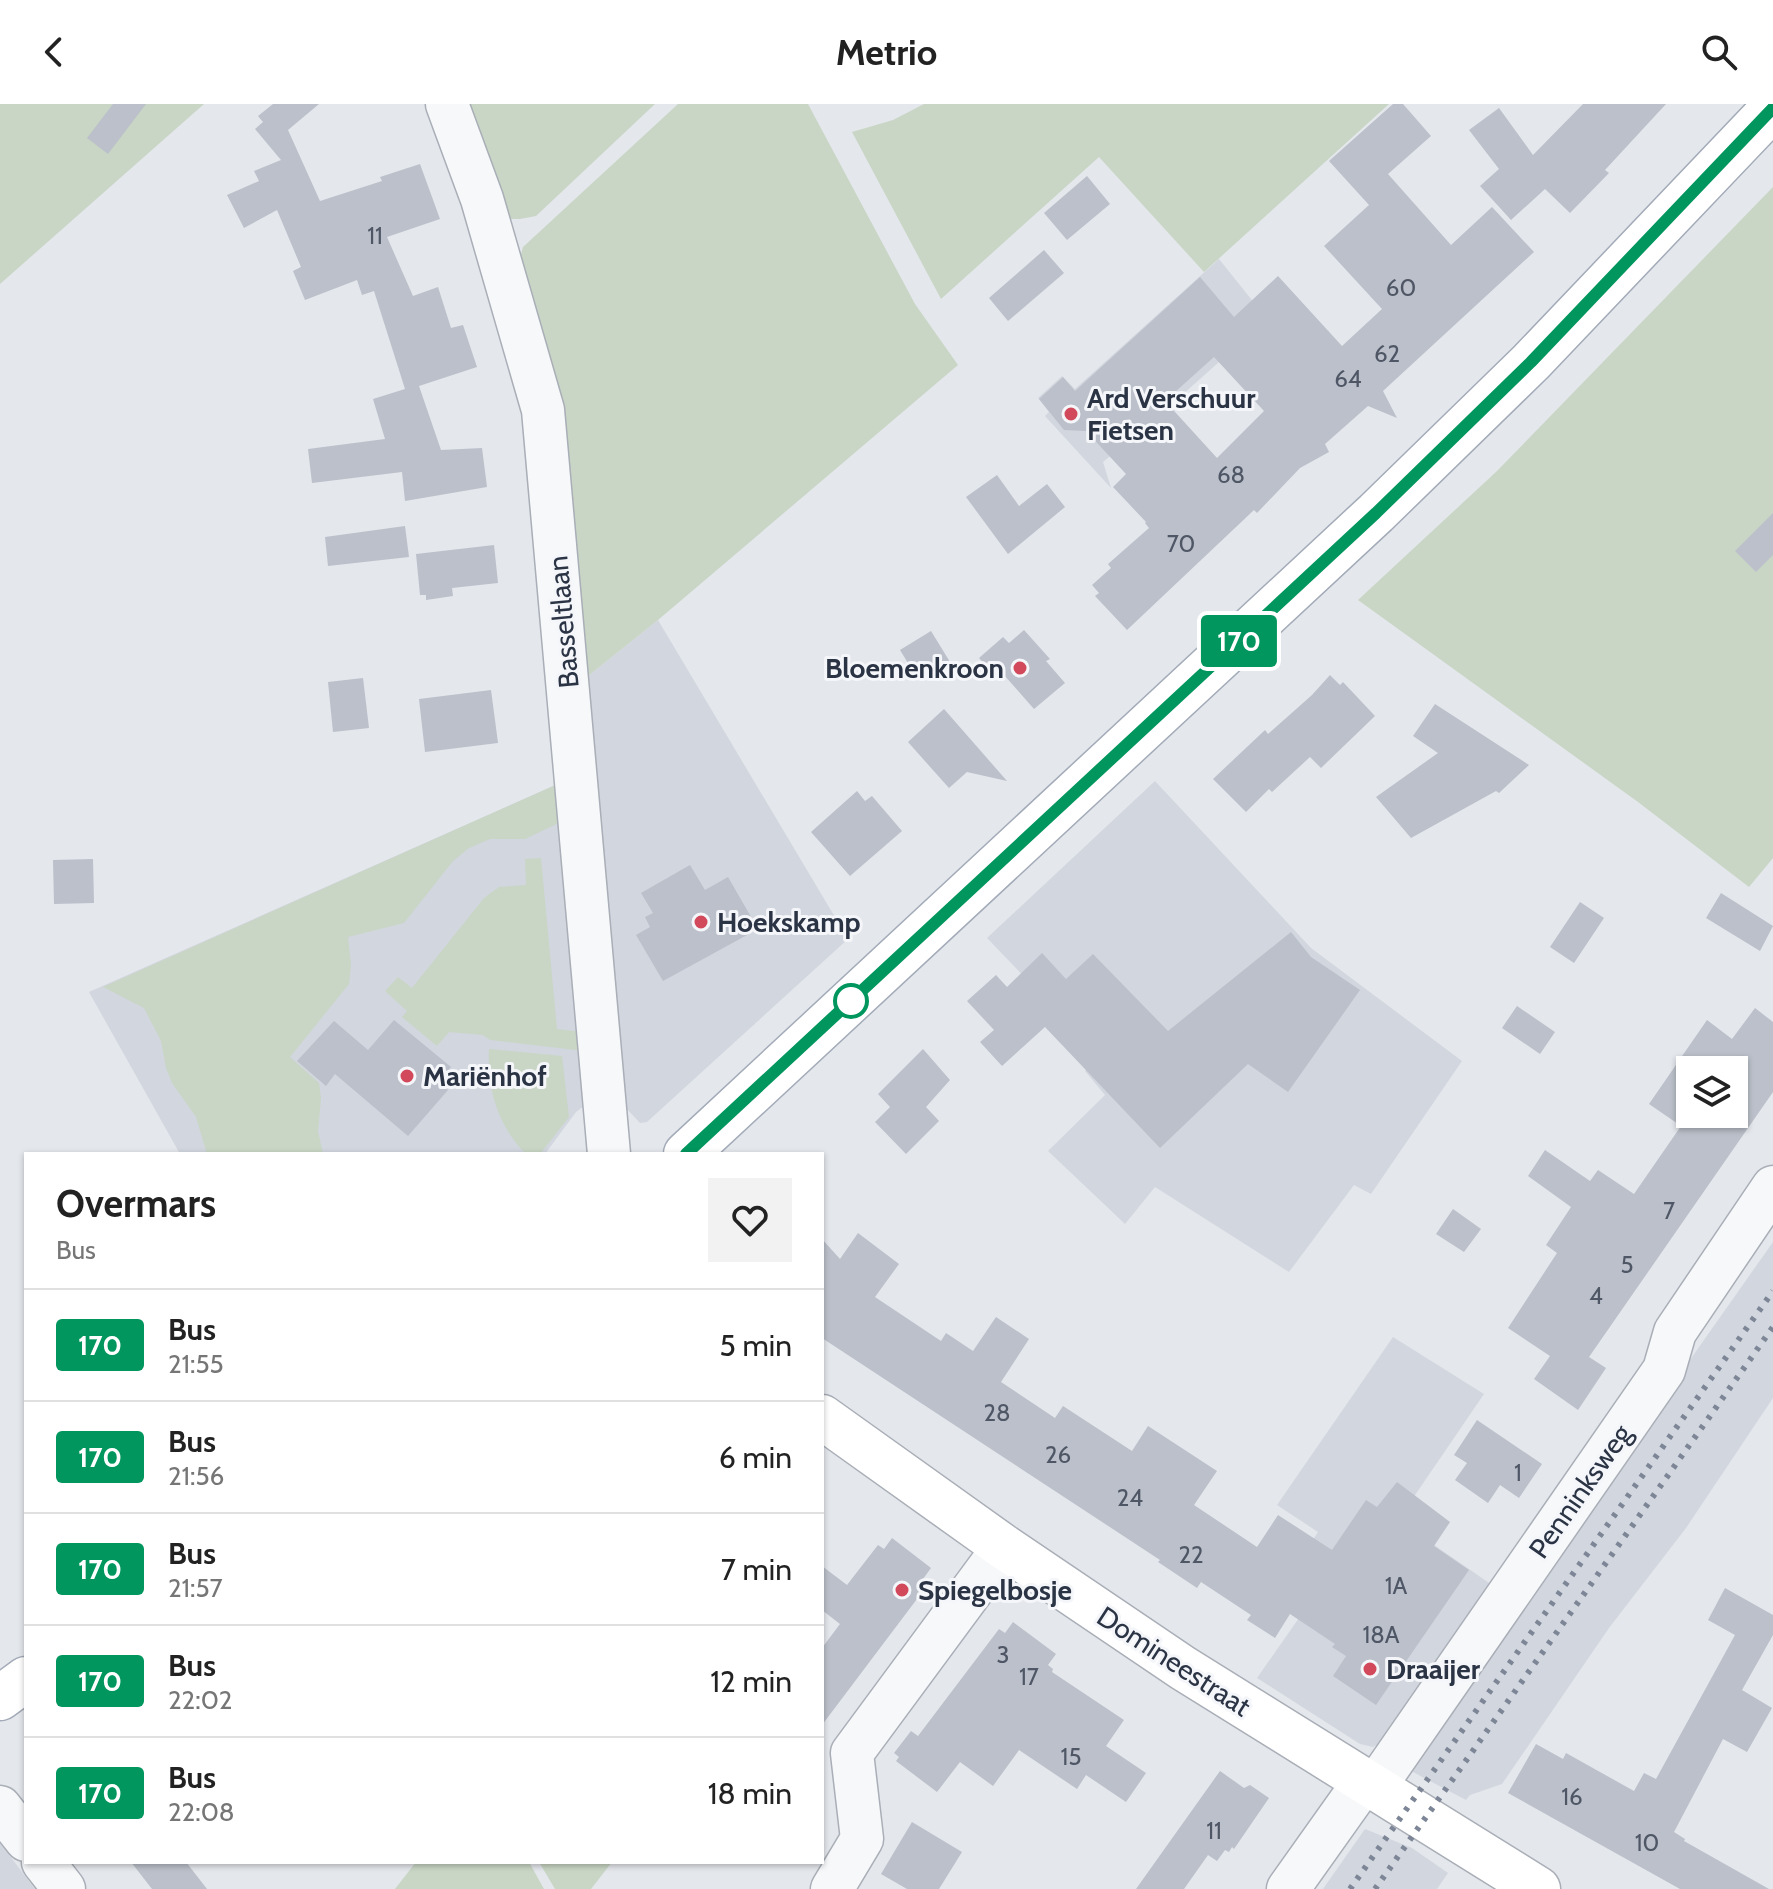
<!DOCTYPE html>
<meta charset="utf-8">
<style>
:root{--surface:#fff;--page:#f2f2f2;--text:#222;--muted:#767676;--line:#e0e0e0}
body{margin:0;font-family:Cabin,sans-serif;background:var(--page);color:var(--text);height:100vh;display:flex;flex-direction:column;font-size:30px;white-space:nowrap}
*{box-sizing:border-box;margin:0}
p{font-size:26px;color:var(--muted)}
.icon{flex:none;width:44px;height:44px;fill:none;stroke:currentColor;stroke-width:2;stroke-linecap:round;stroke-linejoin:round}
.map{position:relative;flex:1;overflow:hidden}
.drawer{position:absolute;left:24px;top:1048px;width:800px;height:712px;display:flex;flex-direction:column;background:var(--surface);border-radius:0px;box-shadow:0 2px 6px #0004}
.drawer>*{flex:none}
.badge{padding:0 16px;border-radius:6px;font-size:28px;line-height:52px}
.controls{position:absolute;left:1676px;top:952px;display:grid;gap:16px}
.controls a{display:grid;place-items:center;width:72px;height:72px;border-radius:0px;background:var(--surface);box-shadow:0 2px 6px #0004;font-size:40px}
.map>.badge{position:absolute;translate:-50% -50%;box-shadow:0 0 0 4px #fff}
.round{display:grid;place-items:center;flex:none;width:84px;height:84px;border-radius:0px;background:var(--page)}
.headline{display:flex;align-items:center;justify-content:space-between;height:136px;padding:0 32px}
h1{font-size:38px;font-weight:700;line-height:60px}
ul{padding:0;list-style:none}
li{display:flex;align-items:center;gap:24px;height:112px;padding:0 32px;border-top:2px solid var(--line)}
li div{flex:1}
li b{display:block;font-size:30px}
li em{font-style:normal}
li .badge{min-width:88px;font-weight:700;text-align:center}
header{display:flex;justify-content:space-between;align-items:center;height:104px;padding:0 32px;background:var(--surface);font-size:36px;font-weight:700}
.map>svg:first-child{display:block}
.built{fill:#d2d6de}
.green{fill:#c9d6c5}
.building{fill:#bbc0ca;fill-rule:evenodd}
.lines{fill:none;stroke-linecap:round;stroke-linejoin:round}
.street-casing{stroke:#a9aeb7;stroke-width:45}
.secondary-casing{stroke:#a9aeb7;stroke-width:47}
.primary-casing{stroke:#a3abb8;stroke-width:47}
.street{stroke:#f7f8fa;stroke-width:42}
.secondary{stroke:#fff;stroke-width:44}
.primary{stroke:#fff;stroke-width:44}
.rail{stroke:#7d8696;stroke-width:6;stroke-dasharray:4 8;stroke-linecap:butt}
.line-casing{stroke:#fff;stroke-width:18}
.line{stroke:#00965e;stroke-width:12}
.poi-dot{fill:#d1495b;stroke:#f4f6f9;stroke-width:3}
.stop-dot{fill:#fff;stroke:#00965e;stroke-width:4}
.labels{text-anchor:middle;stroke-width:6;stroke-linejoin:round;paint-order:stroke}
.number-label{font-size:24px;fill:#4f5766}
.poi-label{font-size:28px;font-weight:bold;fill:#2b3445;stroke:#f4f6f9;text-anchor:start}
.street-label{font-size:28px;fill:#2b3445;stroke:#f4f6f9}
</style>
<header><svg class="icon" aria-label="back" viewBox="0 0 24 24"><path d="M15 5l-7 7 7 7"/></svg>Metrio<svg class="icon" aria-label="search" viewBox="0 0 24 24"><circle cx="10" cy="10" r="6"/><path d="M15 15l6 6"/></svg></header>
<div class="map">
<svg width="1773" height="1785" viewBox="0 0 1773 1785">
<rect width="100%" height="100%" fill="#e4e7ec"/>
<g class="built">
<polygon points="1219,155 1267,215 1172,300 1165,297 1149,320 1103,358 1111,384 1045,312 1049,308 1038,294 1062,272 1075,285"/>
<polygon points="658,516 848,835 647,1018 640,1019 625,1003 578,580"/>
<polygon points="1155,677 1311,844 1462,957 1371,1090 1354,1081 1289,1168 1155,1083 1125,1120 1048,1047 1105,991 1085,967 1100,952 987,834"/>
<polygon points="560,679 584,1002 576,1008 545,1050 180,1050 89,888"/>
<polygon points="1773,1138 1773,1294 1686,1424 1609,1524 1502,1680 1470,1691 1466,1696 1413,1668 1411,1658 1423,1635"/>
<polygon points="1393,1233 1484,1290 1398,1416 1492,1481 1384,1637 1373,1643 1360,1640 1257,1574 1308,1501 1300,1456 1318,1428 1277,1401"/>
<polygon points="1365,1725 1412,1744 1448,1769 1437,1785 1323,1785"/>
<polygon points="0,1739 35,1785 0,1785"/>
</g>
<g class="green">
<polygon points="0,0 204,0 0,180"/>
<polygon points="456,0 655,0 536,112 520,115 496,115"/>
<polygon points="678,0 808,0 915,200 958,261 658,516 578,580 517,165 523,143"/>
<polygon points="924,0 1389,0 1204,168 1099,53 941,195 852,28 893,16"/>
<polygon points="1773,83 1773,754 1749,783 1638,698 1358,496 1497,367"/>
<polygon points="560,679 563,717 525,735 490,735 469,744 453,757 404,819 348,833 351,861 349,880 290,953 319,979 321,994 318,1027 323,1050 207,1050 196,1013 172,979 166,964 161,937 144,904 103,883"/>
<polygon points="541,754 557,925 591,929 592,948 490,936 483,931 449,928 437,942 402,913 407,907 385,887 398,873 412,884 484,794 499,783 526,781 525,755"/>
<path d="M489,945l73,7 7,61 -29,37h-13l-6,-5c-25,-29 -34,-62 -32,-100z"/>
<polygon points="416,1758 529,1758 544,1785 395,1785"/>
<polygon points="539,1758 612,1758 591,1785 555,1785"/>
</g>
<g class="building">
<polygon points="113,0 146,0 108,50 87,34"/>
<polygon points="273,0 319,0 288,26 320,97 382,77 380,73 420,60 440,115 387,133 413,192 438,183 451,224 463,221 477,263 419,282 441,346 482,344 487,383 405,397 402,368 312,379 308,345 385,335 373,295 405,285 374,187 362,191 357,176 305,196 293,167 301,163 277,106 244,124 227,91 259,77 254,67 281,56 255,25 263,18 258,12"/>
<path d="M1393,0h10l28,32 -43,38 63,71 41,-38 42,45 -151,139 14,27 -29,-12 -43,38 4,8 -29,16 -43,45 -3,-3 -127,120 -32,-34 4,-3 -7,-8 19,-17 -3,-4 41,-36 -4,-5 1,-1 -33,-35 13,-13 -40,-43 -22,-1 -25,-31 24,-22 12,14 125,-114 34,40 44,-41 64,70 40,-37 -58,-63 45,-41 -40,-44zM1214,253l50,54 -47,47 -52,-57z"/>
<polygon points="1583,0 1666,0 1605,66 1609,69 1570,109 1545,85 1511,116 1480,82 1499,65 1469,26 1499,4 1533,51"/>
<polygon points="1087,72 1110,100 1067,136 1044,109"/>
<polygon points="1044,146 1064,169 1008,217 989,194"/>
<polygon points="997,371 1019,402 1047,380 1065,403 1008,450 966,393"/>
<polygon points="1773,409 1773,451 1756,468 1735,447"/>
<polygon points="405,422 409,453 328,462 325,433"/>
<polygon points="494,441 498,479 452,484 453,492 426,496 426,491 420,491 416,450"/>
<polygon points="1024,526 1050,555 1046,557 1065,579 1034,605 1004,571 999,576 979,554 1003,533 1009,539"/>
<polygon points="931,527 950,558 919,577 900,546"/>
<polygon points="1330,571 1340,581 1343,578 1375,612 1321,664 1310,653 1272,688 1269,685 1246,708 1213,675 1265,626 1268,630 1312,591"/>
<polygon points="363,574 369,624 333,628 328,578"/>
<polygon points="491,586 498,639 425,648 419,595"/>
<polygon points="1435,600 1529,661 1499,689 1496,687 1411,734 1376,693 1438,649 1413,632"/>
<polygon points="944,605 1007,677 967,668 949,684 932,665 908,638"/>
<polygon points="857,687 865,697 872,692 902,727 850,772 811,728"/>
<polygon points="93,755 94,799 54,800 53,756"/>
<polygon points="690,761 705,786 728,773 758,825 663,877 636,831 650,823 645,813 653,809 641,789"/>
<polygon points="1721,789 1773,822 1760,847 1706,814"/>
<polygon points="1580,798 1604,814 1574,859 1550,843"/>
<polygon points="1291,828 1311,853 1360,886 1288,988 1248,960 1160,1044 1045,923 1002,962 980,938 994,926 967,897 996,871 1007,883 1042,849 1066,875 1093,850 1168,927"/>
<polygon points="1517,902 1555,928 1540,950 1502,924"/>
<path d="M1755,904l18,14v70l-184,265 17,11 -28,42 -44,-31 16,-23 -42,-28 49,-75 -11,-8 25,-38 -43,-31 17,-26 45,31 8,-11 36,24 47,-68 -32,-22 58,-84 25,19zM1690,966h44v44h-44z"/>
<polygon points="394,916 451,963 438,978 448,986 408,1032 335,970 326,982 297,957 334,917 368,946"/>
<polygon points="923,945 950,976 926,1003 939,1017 906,1050 875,1018 890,1003 878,990"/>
<polygon points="1453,1105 1481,1125 1464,1148 1436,1130"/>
<polygon points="858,1129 899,1160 875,1193 941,1237 946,1229 973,1247 996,1213 1029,1235 1001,1278 1055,1314 1063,1302 1132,1347 1148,1322 1217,1367 1194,1401 1257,1443 1278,1411 1332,1446 1366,1396 1377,1403 1397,1378 1450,1418 1434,1442 1469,1466 1376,1601 1333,1572 1346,1552 1332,1543 1335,1540 1290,1510 1275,1534 1247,1516 1251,1511 1201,1478 1197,1484 1158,1458 1160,1456 822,1234 822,1135 840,1155"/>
<polygon points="1477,1316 1542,1360 1519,1394 1500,1381 1488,1399 1455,1376 1467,1359 1454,1351"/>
<polygon points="892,1434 931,1464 923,1475 929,1479 822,1621 822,1544 840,1520 822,1506 822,1462 847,1481 878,1441 884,1445"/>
<polygon points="1725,1484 1773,1511 1773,1531 1742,1586 1772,1604 1747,1648 1723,1635 1674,1728 1685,1735 1684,1737 1769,1785 1680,1785 1508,1689 1536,1640 1563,1655 1566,1649 1634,1687 1644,1669 1656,1675 1735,1531 1708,1516"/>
<polygon points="1013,1518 1056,1550 1048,1561 1053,1565 1052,1568 1124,1616 1106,1642 1146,1669 1126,1698 1086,1671 1077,1685 1019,1646 993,1682 960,1658 937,1688 896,1657 899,1653 894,1649 911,1627 918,1632 999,1525 1005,1529"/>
<polygon points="1220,1667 1244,1684 1250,1681 1269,1694 1234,1745 1232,1743 1229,1748 1225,1746 1217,1757 1208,1751 1184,1785 1136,1785"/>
<polygon points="912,1718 962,1748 939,1785 907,1785 881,1770"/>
<polygon points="131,1758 186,1758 207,1785 152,1785"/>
</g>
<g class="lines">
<defs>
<g id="street">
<polyline points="447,0 482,95 543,306 609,1050"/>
<polyline points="1374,1684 1664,1266 1675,1228 1773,1083"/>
<polyline points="0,1703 26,1736"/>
<polyline points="43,1758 64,1785"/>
<polyline points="832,1785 862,1735 852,1649 1004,1443"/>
<polyline points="1288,1785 1364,1678"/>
</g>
<polyline id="secondary" points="822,1313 1004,1443 1183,1564 1538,1785"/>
<g id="primary">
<polyline points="686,1050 1376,409 1531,258 1773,4"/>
<polyline points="0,1594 26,1575"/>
</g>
</defs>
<use href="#street" class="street-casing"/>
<use href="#secondary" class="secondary-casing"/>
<use href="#primary" class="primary-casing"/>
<use href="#street" class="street"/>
<use href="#secondary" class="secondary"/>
<use href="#primary" class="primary"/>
<g class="rail">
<polyline points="1350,1785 1773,1187"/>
<polyline points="1375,1785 1773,1223"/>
</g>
</g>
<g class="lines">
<defs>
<polyline id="line" points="686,1050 1376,409 1531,258 1773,4"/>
</defs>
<use href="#line" class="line-casing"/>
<use href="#line" class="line"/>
</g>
<g class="poi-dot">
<circle cx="1071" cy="310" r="8"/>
<circle cx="1020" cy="564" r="8"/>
<circle cx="701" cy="818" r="8"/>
<circle cx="407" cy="972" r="8"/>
<circle cx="902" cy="1486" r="8"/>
<circle cx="1370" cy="1565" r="8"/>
</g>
<circle class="stop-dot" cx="851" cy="897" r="16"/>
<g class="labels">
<g class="number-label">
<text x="375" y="140">11</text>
<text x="1401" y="192">60</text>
<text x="1387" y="258">62</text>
<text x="1348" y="283">64</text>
<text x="1231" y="379">68</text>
<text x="1181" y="448">70</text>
<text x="1669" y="1115">7</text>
<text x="1627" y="1169">5</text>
<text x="1596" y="1200">4</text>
<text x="997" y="1317">28</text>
<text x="1058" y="1359">26</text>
<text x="1518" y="1377">1</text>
<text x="1130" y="1402">24</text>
<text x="1191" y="1459">22</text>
<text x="1396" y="1490">1A</text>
<text x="1381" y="1539">18A</text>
<text x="1003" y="1559">3</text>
<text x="1029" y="1581">17</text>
<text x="1071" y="1661">15</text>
<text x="1572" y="1701">16</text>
<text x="1214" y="1735">11</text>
<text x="1647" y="1747">10</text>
</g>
<g class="poi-label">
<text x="1087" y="304">Ard Verschuur<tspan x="1087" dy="32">Fietsen</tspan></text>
<text x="1004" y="574" text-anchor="end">Bloemenkroon</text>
<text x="717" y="828">Hoekskamp</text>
<text x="423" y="982">Mariënhof</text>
<text x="918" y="1496">Spiegelbosje</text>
<text x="1386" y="1575">Draaijer</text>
</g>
<g class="street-label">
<text transform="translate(563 518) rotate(-95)" y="10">Basseltlaan</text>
<text transform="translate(1580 1387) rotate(-55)" y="10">Penninksweg</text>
<text transform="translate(1174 1557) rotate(33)" y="10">Domineestraat</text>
</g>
</g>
</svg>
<div class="controls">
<a><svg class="icon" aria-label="layers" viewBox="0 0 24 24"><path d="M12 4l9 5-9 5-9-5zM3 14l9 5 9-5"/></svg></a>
</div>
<b class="badge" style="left:1239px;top:537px;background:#00965e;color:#fff">170</b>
<section class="drawer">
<div class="headline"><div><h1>Overmars</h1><p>Bus</p></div><a class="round"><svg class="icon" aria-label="heart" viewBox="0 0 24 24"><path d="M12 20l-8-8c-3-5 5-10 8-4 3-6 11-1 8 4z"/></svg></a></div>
<ul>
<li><span class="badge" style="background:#00965e;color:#fff">170</span><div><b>Bus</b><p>21:55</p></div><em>5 min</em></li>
<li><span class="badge" style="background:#00965e;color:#fff">170</span><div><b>Bus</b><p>21:56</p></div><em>6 min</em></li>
<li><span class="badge" style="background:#00965e;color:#fff">170</span><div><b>Bus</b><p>21:57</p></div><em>7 min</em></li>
<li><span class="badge" style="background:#00965e;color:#fff">170</span><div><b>Bus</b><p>22:02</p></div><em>12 min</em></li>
<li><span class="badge" style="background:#00965e;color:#fff">170</span><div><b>Bus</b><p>22:08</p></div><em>18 min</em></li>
</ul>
</section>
</div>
